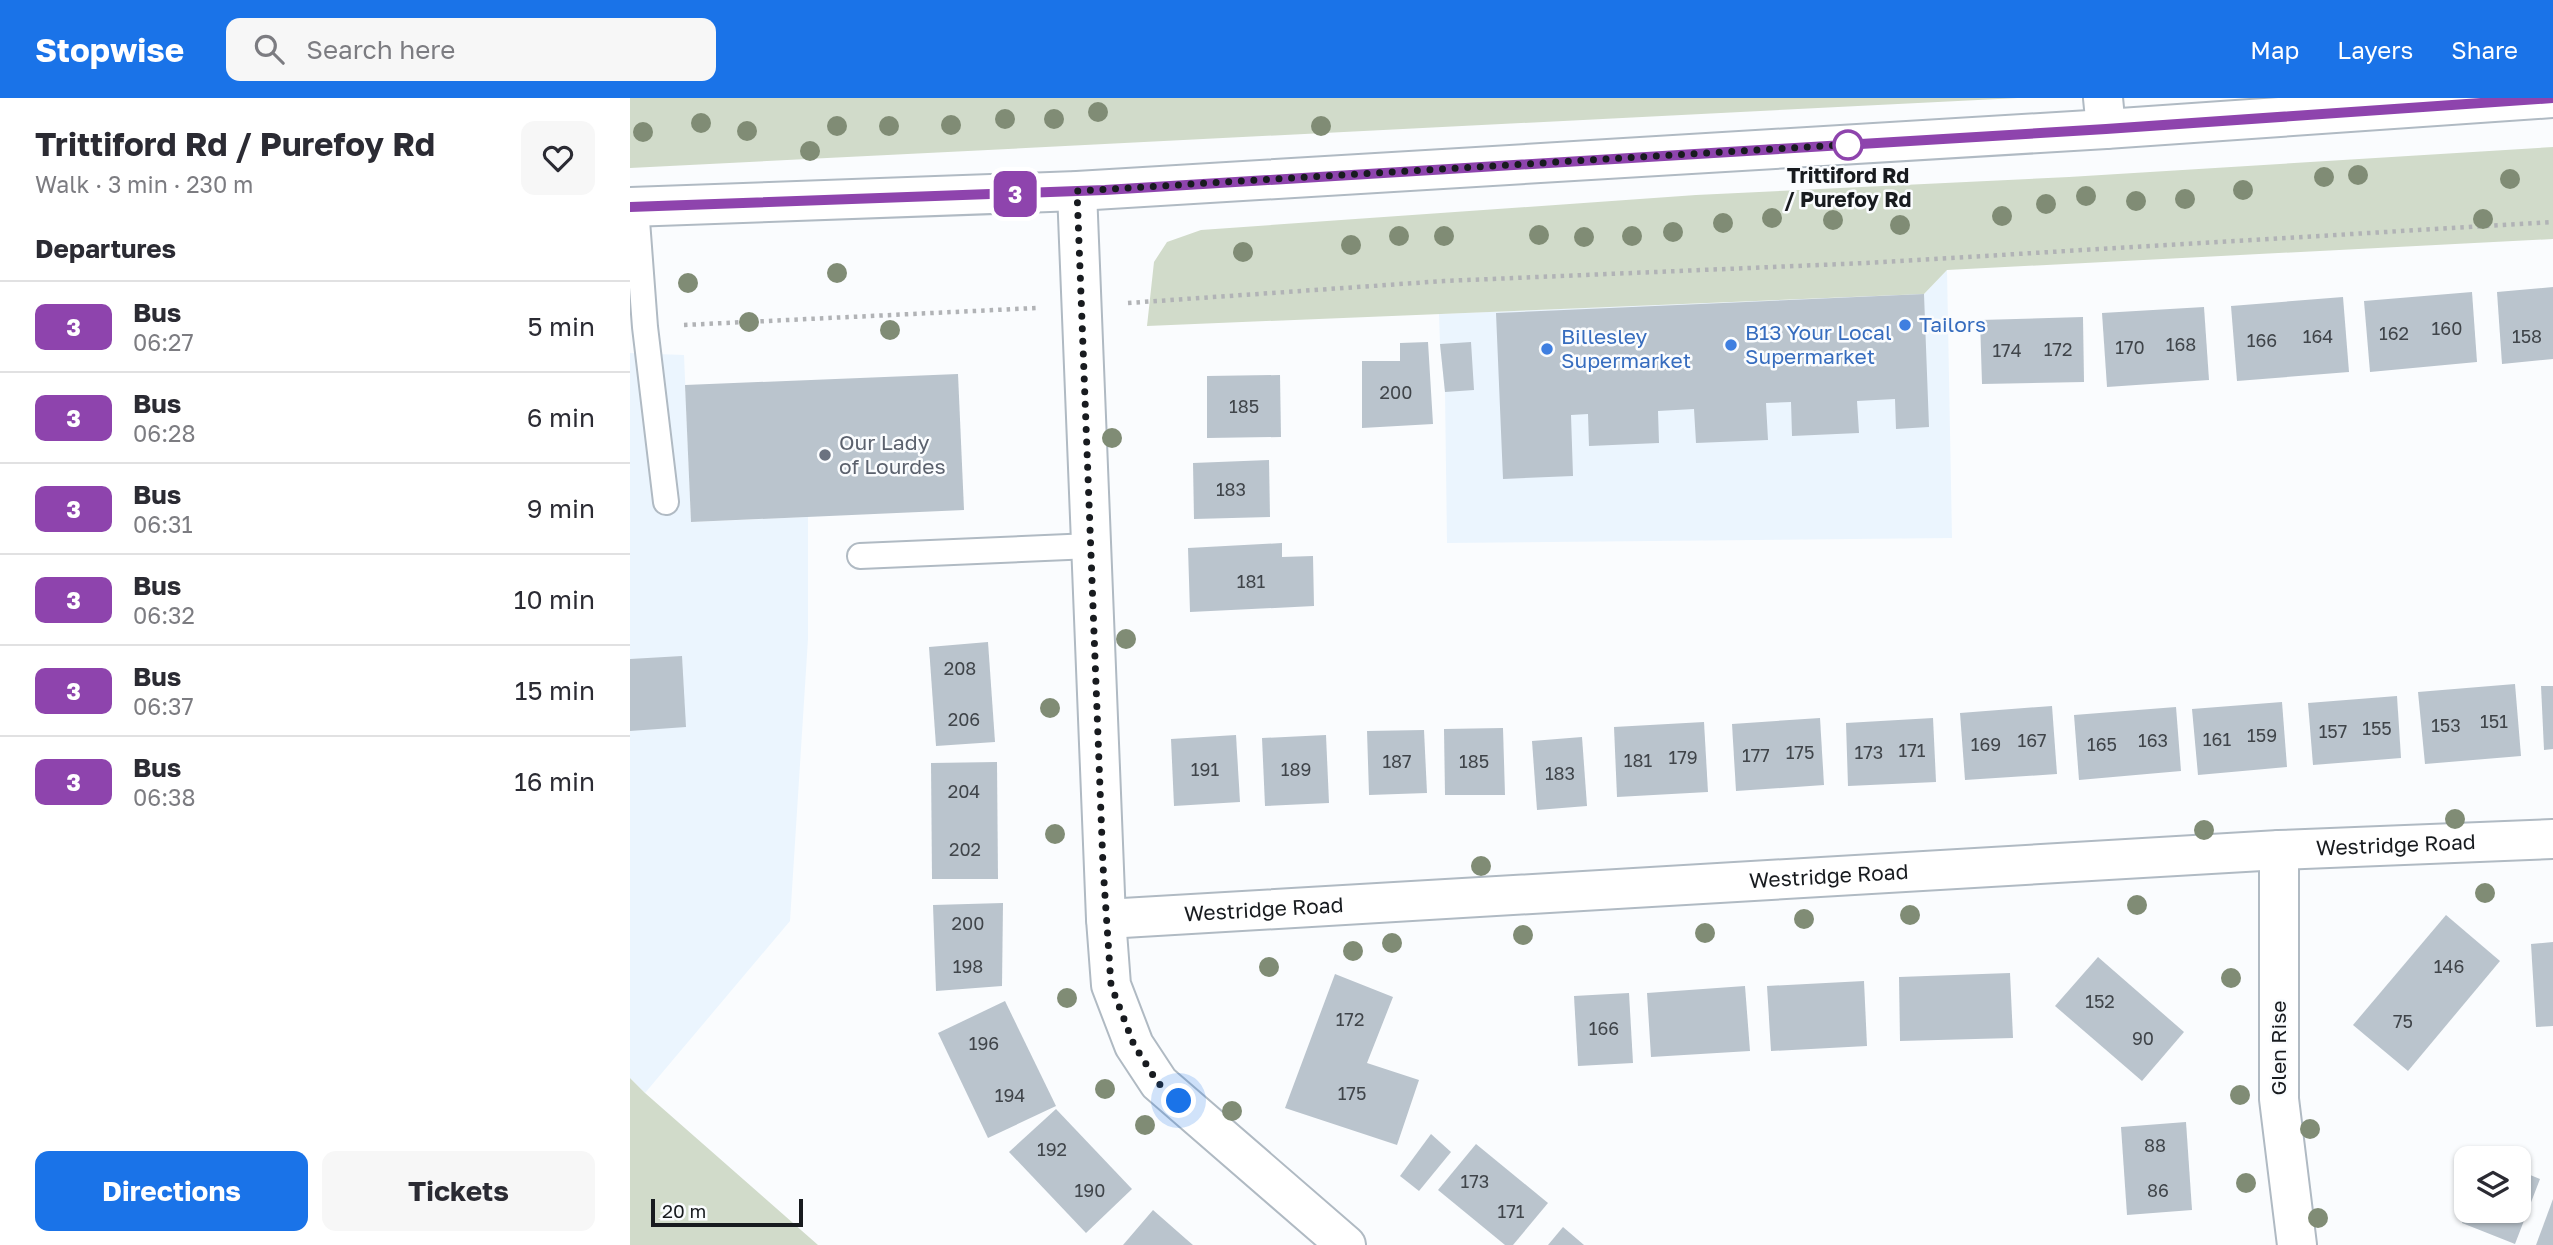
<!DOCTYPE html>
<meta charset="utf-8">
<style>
:root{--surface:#fff;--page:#f7f7f7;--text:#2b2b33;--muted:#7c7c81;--line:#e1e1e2;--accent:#1a73e8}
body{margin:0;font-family:"Golos Text",sans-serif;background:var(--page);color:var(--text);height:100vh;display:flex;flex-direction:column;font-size:26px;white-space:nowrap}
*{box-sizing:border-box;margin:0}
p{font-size:23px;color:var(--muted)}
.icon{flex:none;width:38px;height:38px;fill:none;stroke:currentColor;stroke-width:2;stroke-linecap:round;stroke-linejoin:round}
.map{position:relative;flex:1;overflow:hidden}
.drawer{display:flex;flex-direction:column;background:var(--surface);width:630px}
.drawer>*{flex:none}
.badge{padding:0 14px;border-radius:10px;font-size:24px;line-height:46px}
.buttons{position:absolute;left:1824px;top:1048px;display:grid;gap:14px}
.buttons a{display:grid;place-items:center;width:77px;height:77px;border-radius:14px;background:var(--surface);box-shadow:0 2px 5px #0004;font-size:35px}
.scale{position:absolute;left:21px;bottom:18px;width:152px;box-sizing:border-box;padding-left:7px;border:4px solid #181b1f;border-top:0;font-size:19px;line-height:24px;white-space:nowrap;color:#181b1f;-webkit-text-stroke:5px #fafcfe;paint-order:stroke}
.you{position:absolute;width:35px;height:35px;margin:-18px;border:5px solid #fff;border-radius:50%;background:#1a73e8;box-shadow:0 0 0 10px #1a73e833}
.map>.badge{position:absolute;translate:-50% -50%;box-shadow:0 0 0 4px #fff}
h2{padding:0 35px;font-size:26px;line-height:63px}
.round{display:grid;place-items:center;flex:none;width:74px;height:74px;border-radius:14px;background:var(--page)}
.headline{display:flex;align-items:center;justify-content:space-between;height:119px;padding:0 35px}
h1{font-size:33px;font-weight:700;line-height:52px}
.primary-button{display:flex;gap:14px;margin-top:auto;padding:14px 35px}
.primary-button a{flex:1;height:80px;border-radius:14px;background:var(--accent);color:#fff;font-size:28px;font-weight:700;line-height:80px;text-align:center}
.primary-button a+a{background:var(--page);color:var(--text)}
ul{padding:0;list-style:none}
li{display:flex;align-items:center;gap:21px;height:91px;padding:0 35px;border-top:2px solid var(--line)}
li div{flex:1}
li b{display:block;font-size:26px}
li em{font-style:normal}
li .badge{min-width:77px;font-weight:700;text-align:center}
header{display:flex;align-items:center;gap:42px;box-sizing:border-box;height:98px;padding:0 35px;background:var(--accent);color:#fff}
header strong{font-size:33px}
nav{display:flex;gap:38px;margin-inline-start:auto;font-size:24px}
.search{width:490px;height:63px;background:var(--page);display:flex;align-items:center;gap:18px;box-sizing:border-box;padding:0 24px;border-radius:14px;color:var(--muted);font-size:26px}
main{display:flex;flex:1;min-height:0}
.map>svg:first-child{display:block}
.built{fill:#ebf5fe}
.green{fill:#d1dbca}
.building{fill:#bac4cd}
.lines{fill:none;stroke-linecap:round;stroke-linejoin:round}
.service-casing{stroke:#b0bac3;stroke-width:28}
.minor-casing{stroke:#b0bac3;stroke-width:42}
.tertiary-casing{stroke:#b0bac3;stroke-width:42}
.path{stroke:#b1b3b6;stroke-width:4.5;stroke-dasharray:3.5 5;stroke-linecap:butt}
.service{stroke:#fff;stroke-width:24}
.minor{stroke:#fff;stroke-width:38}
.tertiary{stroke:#fff;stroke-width:38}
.tree{fill:#808c75}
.line-casing{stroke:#fff;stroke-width:16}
.line{stroke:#8e44ad;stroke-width:10}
.walk{stroke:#181b1f;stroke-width:7;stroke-dasharray:0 12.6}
.stop-dot{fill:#fff;stroke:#8e44ad;stroke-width:3.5}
.shop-dot{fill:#3f7fe0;stroke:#fafcfe;stroke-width:2.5}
.worship-dot{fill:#6b7280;stroke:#fafcfe;stroke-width:2.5}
.labels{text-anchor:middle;stroke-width:5;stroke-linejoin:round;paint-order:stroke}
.number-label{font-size:18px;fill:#40454a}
.stop-label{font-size:21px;font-weight:bold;fill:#181b1f;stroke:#fafcfe}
.shop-label{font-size:21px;fill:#366cbe;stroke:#fafcfe;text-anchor:start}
.worship-label{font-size:21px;fill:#5b616d;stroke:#fafcfe;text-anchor:start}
.street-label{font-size:21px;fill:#181b1f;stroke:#fafcfe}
</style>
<header>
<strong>Stopwise</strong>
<div class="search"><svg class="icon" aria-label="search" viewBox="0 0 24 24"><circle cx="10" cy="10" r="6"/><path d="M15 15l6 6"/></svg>Search here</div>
<nav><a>Map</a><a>Layers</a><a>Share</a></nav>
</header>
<main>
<section class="drawer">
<div class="headline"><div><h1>Trittiford Rd / Purefoy Rd</h1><p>Walk · 3 min · 230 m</p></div><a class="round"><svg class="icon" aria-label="heart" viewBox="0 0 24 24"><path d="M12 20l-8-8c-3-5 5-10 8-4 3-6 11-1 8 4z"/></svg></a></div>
<h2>Departures</h2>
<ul>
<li><span class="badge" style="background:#8e44ad;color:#fff">3</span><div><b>Bus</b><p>06:27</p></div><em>5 min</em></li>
<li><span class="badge" style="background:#8e44ad;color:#fff">3</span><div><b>Bus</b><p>06:28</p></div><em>6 min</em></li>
<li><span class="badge" style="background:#8e44ad;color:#fff">3</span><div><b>Bus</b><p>06:31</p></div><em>9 min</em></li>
<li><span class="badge" style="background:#8e44ad;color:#fff">3</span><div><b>Bus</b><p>06:32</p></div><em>10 min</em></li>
<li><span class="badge" style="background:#8e44ad;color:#fff">3</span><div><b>Bus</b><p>06:37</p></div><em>15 min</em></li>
<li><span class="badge" style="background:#8e44ad;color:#fff">3</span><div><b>Bus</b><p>06:38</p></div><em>16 min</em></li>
</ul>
<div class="primary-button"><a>Directions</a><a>Tickets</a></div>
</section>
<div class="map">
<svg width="1923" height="1147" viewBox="0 0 1923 1147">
<rect width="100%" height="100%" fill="#fafcfe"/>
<g class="built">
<polygon points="1317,172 1322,440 817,445 815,294 810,246 809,216 1294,196"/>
<polygon points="0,255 54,257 61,424 178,419 178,541 160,823 15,995 0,980"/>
</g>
<g class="green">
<polygon points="0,0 1388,0 0,70"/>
<polygon points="1923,49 1923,141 1317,172 1294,196 517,228 524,164 537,144 571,132 1066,97 1439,79"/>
<polygon points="0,980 15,995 188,1147 0,1147"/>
</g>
<g class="building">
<polygon points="1923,189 1923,261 1872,266 1867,194"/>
<polygon points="1842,194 1847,264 1740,274 1734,203"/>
<polygon points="1294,196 1299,329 1266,331 1265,301 1227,303 1229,335 1162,338 1161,304 1136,305 1138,342 1066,345 1064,311 1028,313 1029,345 959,348 958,316 941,317 943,378 873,381 866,215"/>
<polygon points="1713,199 1719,274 1607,283 1601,208"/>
<polygon points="1574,209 1579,282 1477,289 1472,215"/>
<polygon points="1453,219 1454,284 1352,286 1350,222"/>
<polygon points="798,244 803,326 732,330 732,263 770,263 770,245"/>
<polygon points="841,244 844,292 815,294 810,246"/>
<polygon points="328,276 334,412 61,424 55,287"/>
<polygon points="650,277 651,339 577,340 577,278"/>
<polygon points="639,362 640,419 564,421 563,365"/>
<polygon points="652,445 652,459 683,458 684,508 560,514 558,450"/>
<polygon points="358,544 365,644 306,648 299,549"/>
<polygon points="52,558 56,629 0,633 0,561"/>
<polygon points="1885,586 1891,658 1795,666 1788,594"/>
<polygon points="1911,588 1923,588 1923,651 1914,652"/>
<polygon points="1767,598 1771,660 1683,667 1678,605"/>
<polygon points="1652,604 1657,669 1568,677 1562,611"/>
<polygon points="1422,608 1427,676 1335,682 1330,615"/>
<polygon points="1546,609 1551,673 1449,682 1444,617"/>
<polygon points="1190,620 1194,687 1106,693 1102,626"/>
<polygon points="1303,620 1306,684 1218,688 1216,625"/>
<polygon points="1074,624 1078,694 987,699 984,629"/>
<polygon points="873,630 875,697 815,697 814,631"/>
<polygon points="794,632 797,695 739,697 737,633"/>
<polygon points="606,637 610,704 544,708 541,641"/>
<polygon points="696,637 699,705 635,708 632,640"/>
<polygon points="952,639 957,708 907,712 902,643"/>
<polygon points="367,664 368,781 302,781 301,665"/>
<polygon points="373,805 372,888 306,893 303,807"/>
<polygon points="1816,817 1870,863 1778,973 1723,927"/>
<polygon points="1923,844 1923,928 1906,929 1901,846"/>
<polygon points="1468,859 1554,934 1512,983 1425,908"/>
<polygon points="1380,875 1383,940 1270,943 1269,879"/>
<polygon points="705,876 763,899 737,965 789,982 767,1047 655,1010"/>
<polygon points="1234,883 1237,948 1141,953 1137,888"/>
<polygon points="1115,888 1120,953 1021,959 1017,895"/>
<polygon points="999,895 1003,965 948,968 944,898"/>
<polygon points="375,903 426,1008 358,1040 308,935"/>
<polygon points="426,1011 502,1091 456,1135 379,1054"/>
<polygon points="1556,1024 1562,1112 1497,1117 1491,1029"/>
<polygon points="801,1036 821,1054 789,1093 770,1078"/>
<polygon points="846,1046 918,1105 883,1147 875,1147 808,1092"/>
<polygon points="1888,1072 1910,1081 1885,1146 1832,1125 1837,1113 1888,1113"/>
<polygon points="1923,1101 1923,1147 1906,1147"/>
<polygon points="523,1112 556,1141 563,1147 493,1147"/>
<polygon points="933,1129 954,1147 918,1147"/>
</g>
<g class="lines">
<defs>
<g id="service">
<polyline points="6,109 15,229 36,404"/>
<polyline points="230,458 461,448"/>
</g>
<g id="minor">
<polyline points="1473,0 1476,31"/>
<polyline points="447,93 476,821 481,887 504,947 529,985 716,1147"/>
<polyline points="1649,752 1649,1001 1667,1147"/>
<path id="s1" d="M476,821l1173,-69 274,-11"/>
</g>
<polyline id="tertiary" points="0,109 447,93 1476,31 1923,0"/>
</defs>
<use href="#service" class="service-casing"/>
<use href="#minor" class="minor-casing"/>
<use href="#tertiary" class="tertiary-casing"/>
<g class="path">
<polyline points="498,205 814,183 1236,165 1923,124"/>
<polyline points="54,227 406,210"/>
</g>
<use href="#service" class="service"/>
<use href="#minor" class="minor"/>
<use href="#tertiary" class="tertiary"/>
</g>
<g class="tree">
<circle cx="468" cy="14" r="10"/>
<circle cx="375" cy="21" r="10"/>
<circle cx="424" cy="21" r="10"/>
<circle cx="71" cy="25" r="10"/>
<circle cx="321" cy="27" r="10"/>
<circle cx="207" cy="28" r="10"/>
<circle cx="259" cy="28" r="10"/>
<circle cx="691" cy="28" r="10"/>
<circle cx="117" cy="33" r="10"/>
<circle cx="13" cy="34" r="10"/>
<circle cx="180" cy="53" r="10"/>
<circle cx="1728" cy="77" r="10"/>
<circle cx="1694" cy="79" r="10"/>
<circle cx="1880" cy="81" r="10"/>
<circle cx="1613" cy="92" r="10"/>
<circle cx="1456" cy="98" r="10"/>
<circle cx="1555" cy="101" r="10"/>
<circle cx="1506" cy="103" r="10"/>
<circle cx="1416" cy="106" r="10"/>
<circle cx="1372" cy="118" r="10"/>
<circle cx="1142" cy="120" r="10"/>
<circle cx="1853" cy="121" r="10"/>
<circle cx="1203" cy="122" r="10"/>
<circle cx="1093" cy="125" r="10"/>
<circle cx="1270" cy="127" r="10"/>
<circle cx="1043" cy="134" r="10"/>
<circle cx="909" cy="137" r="10"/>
<circle cx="769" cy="138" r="10"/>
<circle cx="814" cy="138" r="10"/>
<circle cx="1002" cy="138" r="10"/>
<circle cx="954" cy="139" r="10"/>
<circle cx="721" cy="147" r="10"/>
<circle cx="613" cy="154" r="10"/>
<circle cx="207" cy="175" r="10"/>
<circle cx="58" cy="185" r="10"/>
<circle cx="119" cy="224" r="10"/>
<circle cx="260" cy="232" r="10"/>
<circle cx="482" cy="340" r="10"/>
<circle cx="496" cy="541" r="10"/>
<circle cx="420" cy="610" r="10"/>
<circle cx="1825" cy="721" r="10"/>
<circle cx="1574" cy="732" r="10"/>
<circle cx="425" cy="736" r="10"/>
<circle cx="851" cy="768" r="10"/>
<circle cx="1855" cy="795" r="10"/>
<circle cx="1507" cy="807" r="10"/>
<circle cx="1280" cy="817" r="10"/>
<circle cx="1174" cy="821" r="10"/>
<circle cx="1075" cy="835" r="10"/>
<circle cx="893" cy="837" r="10"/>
<circle cx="762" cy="845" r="10"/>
<circle cx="723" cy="853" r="10"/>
<circle cx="639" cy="869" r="10"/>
<circle cx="1601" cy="880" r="10"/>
<circle cx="437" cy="900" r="10"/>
<circle cx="475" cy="991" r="10"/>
<circle cx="1610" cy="997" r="10"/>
<circle cx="602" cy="1013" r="10"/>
<circle cx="515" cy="1027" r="10"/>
<circle cx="1680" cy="1031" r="10"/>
<circle cx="1616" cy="1085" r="10"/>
<circle cx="1688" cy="1120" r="10"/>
</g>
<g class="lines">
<defs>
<polyline id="line" points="0,109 475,92 1476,31 1923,0"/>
</defs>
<use href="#line" class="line-casing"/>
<use href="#line" class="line"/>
<polyline class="walk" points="549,1003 528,985 504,947 481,887 473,768 447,93 1226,46 1218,47"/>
</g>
<circle class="stop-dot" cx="1218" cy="47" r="14"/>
<g class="shop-dot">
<circle cx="1275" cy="227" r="7"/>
<circle cx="1101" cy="247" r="7"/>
<circle cx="917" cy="251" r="7"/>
</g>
<circle class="worship-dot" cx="195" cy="357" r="7"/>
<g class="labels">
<g class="number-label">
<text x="1817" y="237">160</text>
<text x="1764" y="242">162</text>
<text x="1688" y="245">164</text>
<text x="1897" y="245">158</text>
<text x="1632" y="249">166</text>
<text x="1551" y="253">168</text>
<text x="1500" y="256">170</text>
<text x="1428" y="258">172</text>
<text x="1377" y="259">174</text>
<text x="766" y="301">200</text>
<text x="614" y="315">185</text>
<text x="601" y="398">183</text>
<text x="621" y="490">181</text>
<text x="330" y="577">208</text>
<text x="334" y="628">206</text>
<text x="1864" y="630">151</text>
<text x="1816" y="634">153</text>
<text x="1747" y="637">155</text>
<text x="1703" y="640">157</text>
<text x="1632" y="644">159</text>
<text x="1587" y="648">161</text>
<text x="1402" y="649">167</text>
<text x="1523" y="649">163</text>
<text x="1356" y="653">169</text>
<text x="1472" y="653">165</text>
<text x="1282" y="659">171</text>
<text x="1170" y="661">175</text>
<text x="1239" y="661">173</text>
<text x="1126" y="664">177</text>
<text x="1053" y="666">179</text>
<text x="1008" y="669">181</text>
<text x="767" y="670">187</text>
<text x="844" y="670">185</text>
<text x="575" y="678">191</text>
<text x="666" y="678">189</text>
<text x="930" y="682">183</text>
<text x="334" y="700">204</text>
<text x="335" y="758">202</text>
<text x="338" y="832">200</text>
<text x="338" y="875">198</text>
<text x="1819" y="875">146</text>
<text x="1470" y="910">152</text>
<text x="720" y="928">172</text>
<text x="1773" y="930">75</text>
<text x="974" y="937">166</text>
<text x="1513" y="947">90</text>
<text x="354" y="952">196</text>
<text x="722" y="1002">175</text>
<text x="380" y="1004">194</text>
<text x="1525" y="1054">88</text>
<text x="422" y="1058">192</text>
<text x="845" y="1090">173</text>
<text x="460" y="1099">190</text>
<text x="1528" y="1099">86</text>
<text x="881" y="1120">171</text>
</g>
<g class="stop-label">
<text x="1218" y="85">Trittiford Rd<tspan x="1218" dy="24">/ Purefoy Rd</tspan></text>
</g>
<g class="shop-label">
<text x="1289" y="234">Tailors</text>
<text x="1115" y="242">B13 Your Local<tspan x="1115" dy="24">Supermarket</tspan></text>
<text x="931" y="246">Billesley<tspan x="931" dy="24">Supermarket</tspan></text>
</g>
<g class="worship-label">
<text x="209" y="352">Our Lady<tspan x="209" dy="24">of Lourdes</tspan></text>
</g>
<g class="street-label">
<text dy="7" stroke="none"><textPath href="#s1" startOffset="1292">Westridge Road</textPath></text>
<text dy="7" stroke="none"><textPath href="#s1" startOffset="724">Westridge Road</textPath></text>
<text dy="7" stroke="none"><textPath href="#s1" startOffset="158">Westridge Road</textPath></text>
<text transform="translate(1649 950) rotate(-90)" y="7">Glen Rise</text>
</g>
</g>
</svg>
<div class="buttons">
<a><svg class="icon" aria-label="layers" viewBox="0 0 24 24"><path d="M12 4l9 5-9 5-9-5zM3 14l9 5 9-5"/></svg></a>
</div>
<div class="scale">20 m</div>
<div class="you" style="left:549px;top:1003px"></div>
<b class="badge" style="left:385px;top:96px;background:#8e44ad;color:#fff">3</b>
</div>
</main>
